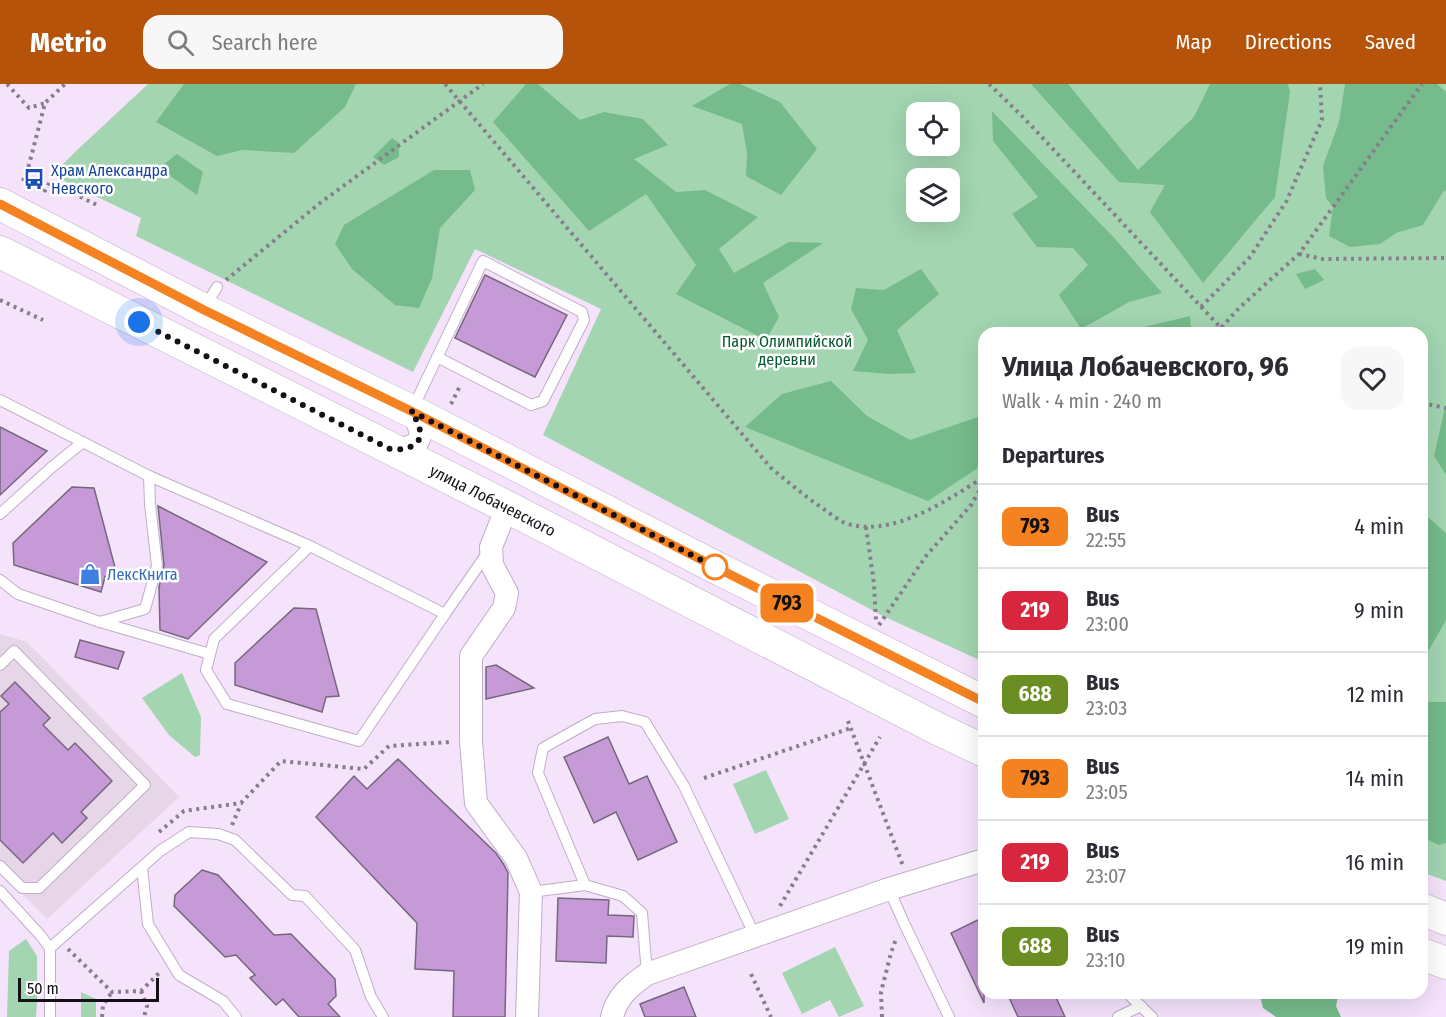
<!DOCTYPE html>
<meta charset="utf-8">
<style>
:root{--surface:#fff;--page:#f7f7f7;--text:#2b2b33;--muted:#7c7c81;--line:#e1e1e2;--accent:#b45309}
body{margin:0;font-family:"Fira Sans Condensed",sans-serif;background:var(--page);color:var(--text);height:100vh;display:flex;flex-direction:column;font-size:22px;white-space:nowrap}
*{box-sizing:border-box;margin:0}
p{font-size:20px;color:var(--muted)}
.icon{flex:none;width:33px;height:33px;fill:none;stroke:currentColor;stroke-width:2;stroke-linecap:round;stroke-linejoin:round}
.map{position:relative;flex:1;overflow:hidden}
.panel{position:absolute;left:978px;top:243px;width:450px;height:672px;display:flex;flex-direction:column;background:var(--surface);border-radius:18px;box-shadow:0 6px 24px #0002}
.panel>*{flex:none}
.badge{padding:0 12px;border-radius:9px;font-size:21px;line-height:39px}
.controls{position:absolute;left:906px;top:18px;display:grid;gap:12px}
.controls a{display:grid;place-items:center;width:54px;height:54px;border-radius:12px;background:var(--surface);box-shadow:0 6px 24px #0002;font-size:30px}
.scale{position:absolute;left:18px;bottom:15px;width:141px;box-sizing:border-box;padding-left:6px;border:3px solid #150f17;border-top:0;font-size:16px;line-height:21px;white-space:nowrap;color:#150f17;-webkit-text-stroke:4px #fff;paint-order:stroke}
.you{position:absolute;width:30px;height:30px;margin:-15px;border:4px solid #fff;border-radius:50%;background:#1a73e8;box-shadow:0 0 0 9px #1a73e833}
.map>.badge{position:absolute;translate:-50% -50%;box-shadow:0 0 0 3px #fff}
h2{padding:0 24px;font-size:22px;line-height:54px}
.round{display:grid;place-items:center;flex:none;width:63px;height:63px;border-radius:18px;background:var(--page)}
.headline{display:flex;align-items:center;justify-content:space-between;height:102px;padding:0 24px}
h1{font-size:28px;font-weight:700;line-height:45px}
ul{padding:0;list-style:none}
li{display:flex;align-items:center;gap:18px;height:84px;padding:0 24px;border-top:2px solid var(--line)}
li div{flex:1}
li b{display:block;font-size:22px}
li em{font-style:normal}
li .badge{min-width:66px;font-weight:700;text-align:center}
header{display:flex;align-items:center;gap:36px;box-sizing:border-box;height:84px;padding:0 30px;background:var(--accent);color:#fff}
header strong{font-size:28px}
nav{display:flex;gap:33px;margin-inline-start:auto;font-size:21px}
.search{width:420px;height:54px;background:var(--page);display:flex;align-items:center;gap:15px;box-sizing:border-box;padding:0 21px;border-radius:18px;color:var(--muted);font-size:22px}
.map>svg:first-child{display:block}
.education{fill:#e7d6e8}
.green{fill:#a3d5b1;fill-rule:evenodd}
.forest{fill:#75bb8b}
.building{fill:#c69ad7;stroke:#76677c;stroke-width:1.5}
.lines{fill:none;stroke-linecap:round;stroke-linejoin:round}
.lane-casing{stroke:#bfaec5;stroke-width:12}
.street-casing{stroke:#bfaec5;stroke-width:24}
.secondary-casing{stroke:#bfaec5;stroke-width:33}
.path{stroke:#887c8d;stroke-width:4;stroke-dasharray:3 4.5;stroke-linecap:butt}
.lane{stroke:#fff;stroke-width:10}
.street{stroke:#fff;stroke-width:22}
.secondary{stroke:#fff;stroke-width:32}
.line-casing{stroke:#fff;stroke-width:14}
.line{stroke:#f58220;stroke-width:9}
.walk{stroke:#150f17;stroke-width:6;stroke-dasharray:0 10.8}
.stop-dot{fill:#fff;stroke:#f58220;stroke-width:3}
.labels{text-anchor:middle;stroke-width:5;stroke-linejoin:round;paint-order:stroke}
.transit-label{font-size:16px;fill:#164399;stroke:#fff;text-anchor:start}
.park-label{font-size:16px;fill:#035a2e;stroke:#fff}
.street-label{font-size:16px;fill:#150f17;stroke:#fff}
.shop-label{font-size:16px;fill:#366cbe;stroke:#fff;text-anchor:start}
</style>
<header>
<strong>Metrio</strong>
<div class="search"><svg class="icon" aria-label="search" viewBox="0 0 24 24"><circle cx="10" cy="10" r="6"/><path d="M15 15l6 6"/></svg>Search here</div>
<nav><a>Map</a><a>Directions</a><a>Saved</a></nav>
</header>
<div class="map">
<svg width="1446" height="933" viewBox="0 0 1446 933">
<rect width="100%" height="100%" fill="#f5e3fc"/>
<polygon class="education" points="0,550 27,558 179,713 47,835 0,787"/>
<g class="green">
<path d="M148,0h1298v797l-24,-9v-539h-438v329l-99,-45 -342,-182 58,-126 -126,-60 -62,123 -277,-136 5,-18 -89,-43 23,-23zM916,28h34v34h-34zM916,94h34v34h-34z"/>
<polygon points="182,589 201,633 200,671 195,673 169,651 142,614"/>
<polygon points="766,686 789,735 755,750 733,700"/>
<polygon points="26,855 37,872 37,918 36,933 7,933 9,867"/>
<polygon points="835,863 864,922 839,933 830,916 802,930 782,889"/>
<polygon points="81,908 96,915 96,933 81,933"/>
</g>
<g class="forest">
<polygon points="184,0 356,0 345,23 294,69 242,66 217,72 156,38"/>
<polygon points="526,0 538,0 580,36 604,28 643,35 668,61 634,75 676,108 705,106 758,133 719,165 734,189 789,158 823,159 763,199 779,233 766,256 676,210 696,181 646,110 589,147 493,38"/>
<polygon points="730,0 740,0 780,18 817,65 781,111 746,92 747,69 742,40 692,22"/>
<polygon points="1031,0 1068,0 1138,86 1194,33 1210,0 1288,0 1290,8 1275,113 1203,199 1150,128 1165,101 1119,98"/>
<polygon points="1345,0 1437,0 1446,8 1446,106 1443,108 1423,141 1396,149 1380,160 1350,163 1329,152 1333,123 1326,114 1323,82 1339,38"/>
<polygon points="992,27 1117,157 1162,209 1129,218 1081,245 1059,211 1088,181 1073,164 1037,163 1012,130 1038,113 993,57"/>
<polygon points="392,54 399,59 399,73 384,81 373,73"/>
<polygon points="177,70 203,88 197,111 159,84"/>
<polygon points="434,86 470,86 475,106 440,144 432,194 419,224 395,221 352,185 335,160 344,141"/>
<polygon points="921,185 939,210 897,246 916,289 890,290 853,287 868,256 851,225 856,204 884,206"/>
<polygon points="1315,185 1324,196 1305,205 1296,190"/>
<polygon points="1190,232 1191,245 1185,249 1132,249 1140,244"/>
<polygon points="831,297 867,332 910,356 984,331 984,380 928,417 745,343 782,310"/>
<polygon points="1445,323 1446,323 1446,391 1434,372"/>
<polygon points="1422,428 1446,449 1446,536 1429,566 1422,564"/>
<polygon points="1422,618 1446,618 1446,759 1439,761 1422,753"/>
<polygon points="1259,909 1339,909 1336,922 1341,933 1276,933 1263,924"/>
</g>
<g class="building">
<polygon points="485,191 567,231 535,293 455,254"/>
<polygon points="0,343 47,367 0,411"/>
<polygon points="72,403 94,404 117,491 105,493 101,508 14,481 13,459"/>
<polygon points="158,422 267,478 188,555 160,546 159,503 164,481"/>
<polygon points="294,524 316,525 339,612 326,613 322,628 235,601 235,579"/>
<polygon points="80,556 124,568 118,585 75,573"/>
<polygon points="496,581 534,604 486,615 486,583"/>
<polygon points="15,598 50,634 43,641 68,666 75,659 112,697 81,728 87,734 62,759 53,749 23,779 0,756 0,628 9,620 1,612"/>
<polygon points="608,653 629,700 647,692 677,758 638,776 616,728 594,739 564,673"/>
<polygon points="398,675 496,769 504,781 508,789 505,933 453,933 454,887 415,885 417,839 316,733 354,692 367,705"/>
<polygon points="202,786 218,791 274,851 291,850 335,895 336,912 328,920 340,933 299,933 283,915 276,921 250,894 255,891 236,871 225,873 174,822 175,811"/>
<polygon points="558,814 609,816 608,831 634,832 633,853 607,852 606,879 556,877"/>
<polygon points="984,833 984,919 951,849"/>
<polygon points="684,903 696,933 645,933 640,920"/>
<polygon points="1007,909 1054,909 1065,933 1018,933"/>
</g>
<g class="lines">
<defs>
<g id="lane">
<polyline points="205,223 217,203"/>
<polyline points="0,316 149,392 310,462 445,530 488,468"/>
<polyline points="413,324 483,177 582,228 584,236 543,317 531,321 437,273"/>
<polyline points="0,430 52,383 83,358"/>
<polyline points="310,462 214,555 206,586 227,620 359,657 445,530"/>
<polyline points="0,496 18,510 100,538 145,525 157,482 150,420 149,392"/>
<polyline points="100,538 210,570"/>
<polyline points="0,581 14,567 145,701 39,804 22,804 0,782"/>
<polyline points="142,784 148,840 179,891 223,917 236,933"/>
<polyline points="585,801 538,689 543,664 595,635 622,632 645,638 684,702 755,852"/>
<polyline points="889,805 903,837 949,933"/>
<polyline points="0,807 41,852 50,864"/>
<polyline points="531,808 585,801 623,812 642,829 647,890"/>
<polyline points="1127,909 1152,933"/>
<polyline points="50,933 50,864 160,767 189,748 218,750 235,756 292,811 305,812 355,866 371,913 383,933"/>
<polyline points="1118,933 1141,922"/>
</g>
<g id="street">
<path d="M392,365c31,0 35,-14 19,-38"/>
<polyline points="507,423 491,463 492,481 507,509 504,524 471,572 471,657 476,719 516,774 531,808 527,933"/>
<path d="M612,933c5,-21 18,-31 35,-43l242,-85 95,-29"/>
</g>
<g id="secondary">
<polyline points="0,120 204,226 411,327 713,482 984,618"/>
<path id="s1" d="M0,168l507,255 429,221 48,23"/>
<polyline points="1422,825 1446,835"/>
<polyline points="1422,870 1446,879"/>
</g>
</defs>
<use href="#lane" class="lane-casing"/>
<use href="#street" class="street-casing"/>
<use href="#secondary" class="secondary-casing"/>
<g class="path">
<polyline points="7,0 29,24 45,19"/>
<path d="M445,0l326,384c18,15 35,29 54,42 6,4 13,10 20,13 46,16 101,-22 139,-46"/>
<polyline points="989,0 1022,32 1221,244 1239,224 1299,170 1422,0"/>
<polyline points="23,97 29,81 45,19 65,0"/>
<polyline points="44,108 50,98 97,121"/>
<polyline points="1299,170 1323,175 1446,174"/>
<polyline points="226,196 320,119 483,0"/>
<polyline points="0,216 43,236"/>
<polyline points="1201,223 1250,173 1286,118 1322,36 1320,0"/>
<polyline points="1212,249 1221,244 1228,249"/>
<polyline points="1422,319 1446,324"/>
<polyline points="451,320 461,300"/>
<polyline points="866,443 874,500 876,538"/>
<polyline points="879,541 926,472 971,421 984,399"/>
<polyline points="848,637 903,782"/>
<polyline points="704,694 851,644"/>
<polyline points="232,741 241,720"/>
<polyline points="159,748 184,727 241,719 281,677 364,685 389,662 451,658"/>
<polyline points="780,822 880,653"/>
<polyline points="68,865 112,908 141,907 161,887"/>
<polyline points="751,890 771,933"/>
<polyline points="141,907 147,922 144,933"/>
<polyline points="102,933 103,921 112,908"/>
<polyline points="882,933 881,908 891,869 896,855"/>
</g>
<use href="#lane" class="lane"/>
<use href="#street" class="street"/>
<use href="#secondary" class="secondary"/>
</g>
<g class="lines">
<defs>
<polyline id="line" points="0,120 204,226 411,327 733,492 984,618"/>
</defs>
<use href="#line" class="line-casing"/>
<use href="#line" class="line"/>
<path class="walk" d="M139,238l253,128c31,-1 35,-15 19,-39l304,156"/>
</g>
<defs>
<symbol id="bus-bare" viewBox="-9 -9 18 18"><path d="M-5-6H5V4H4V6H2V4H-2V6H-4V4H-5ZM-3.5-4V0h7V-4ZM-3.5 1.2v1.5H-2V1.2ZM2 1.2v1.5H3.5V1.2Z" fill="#1a4fb4" stroke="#fff" stroke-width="2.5" paint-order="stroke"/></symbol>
<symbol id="shop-bare" viewBox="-9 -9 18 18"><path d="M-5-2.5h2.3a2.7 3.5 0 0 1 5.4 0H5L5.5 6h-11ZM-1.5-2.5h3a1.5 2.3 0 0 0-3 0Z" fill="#3f7fe0" stroke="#fff" stroke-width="2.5" paint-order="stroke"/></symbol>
</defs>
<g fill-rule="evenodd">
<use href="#bus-bare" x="19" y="80" width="30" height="30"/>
<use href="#shop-bare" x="75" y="475" width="30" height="30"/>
</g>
<circle class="stop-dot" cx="715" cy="483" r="12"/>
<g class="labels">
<g class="transit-label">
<text x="51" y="92">Храм Александра<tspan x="51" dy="18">Невского</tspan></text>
</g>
<g class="park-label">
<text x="787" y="263">Парк Олимпийской<tspan x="787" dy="18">деревни</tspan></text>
</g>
<g class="street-label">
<text dy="6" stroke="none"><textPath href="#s1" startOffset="552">улица Лобачевского</textPath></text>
</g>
<g class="shop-label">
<text x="107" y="496">ЛексКнига</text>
</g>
</g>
</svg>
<div class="controls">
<a><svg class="icon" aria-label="locate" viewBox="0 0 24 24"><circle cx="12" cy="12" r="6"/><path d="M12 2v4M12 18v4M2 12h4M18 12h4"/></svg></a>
<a><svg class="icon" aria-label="layers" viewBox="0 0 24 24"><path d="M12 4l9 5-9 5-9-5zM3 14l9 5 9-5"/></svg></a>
</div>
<div class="scale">50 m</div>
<div class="you" style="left:139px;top:238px"></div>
<b class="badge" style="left:787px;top:519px;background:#f58220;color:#111">793</b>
<section class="panel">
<div class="headline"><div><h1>Улица Лобачевского, 96</h1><p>Walk · 4 min · 240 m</p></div><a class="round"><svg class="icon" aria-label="heart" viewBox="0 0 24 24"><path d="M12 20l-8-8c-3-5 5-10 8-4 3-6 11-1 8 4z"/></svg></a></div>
<h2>Departures</h2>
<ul>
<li><span class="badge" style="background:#f58220;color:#111">793</span><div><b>Bus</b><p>22:55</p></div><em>4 min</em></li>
<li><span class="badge" style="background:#d7263d;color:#fff">219</span><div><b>Bus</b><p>23:00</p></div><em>9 min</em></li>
<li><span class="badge" style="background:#6b8e23;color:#fff">688</span><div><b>Bus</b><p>23:03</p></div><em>12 min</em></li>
<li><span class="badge" style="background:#f58220;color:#111">793</span><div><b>Bus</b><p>23:05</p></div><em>14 min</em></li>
<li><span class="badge" style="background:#d7263d;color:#fff">219</span><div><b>Bus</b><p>23:07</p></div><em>16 min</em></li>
<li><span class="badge" style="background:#6b8e23;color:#fff">688</span><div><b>Bus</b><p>23:10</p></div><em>19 min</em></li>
</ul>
</section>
</div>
